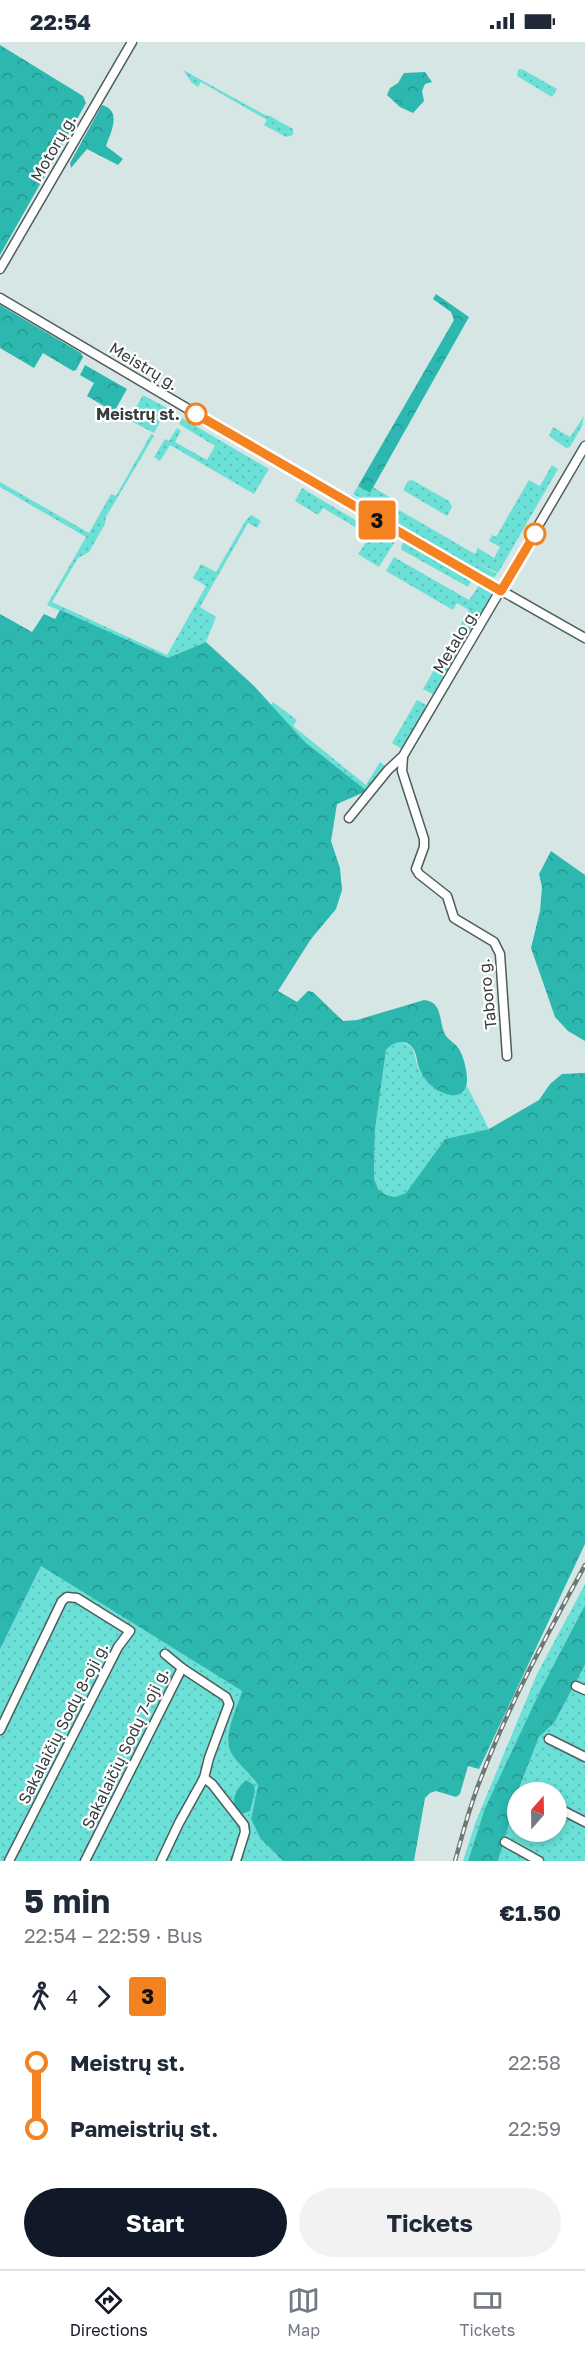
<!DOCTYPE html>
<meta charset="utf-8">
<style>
:root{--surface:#fff;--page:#f2f2f3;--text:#1f2937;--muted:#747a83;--line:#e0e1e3;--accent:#111827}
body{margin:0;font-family:"Golos Text",sans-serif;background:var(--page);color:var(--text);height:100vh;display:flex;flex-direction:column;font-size:22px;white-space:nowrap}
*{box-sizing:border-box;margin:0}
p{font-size:20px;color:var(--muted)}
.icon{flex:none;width:33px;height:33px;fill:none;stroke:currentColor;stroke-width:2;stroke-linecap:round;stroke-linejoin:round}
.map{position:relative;height:1819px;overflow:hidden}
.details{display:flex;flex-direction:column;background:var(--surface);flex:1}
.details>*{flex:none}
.badge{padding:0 12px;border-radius:4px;font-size:21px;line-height:39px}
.needle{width:39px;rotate:20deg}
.tools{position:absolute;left:507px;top:1740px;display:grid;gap:12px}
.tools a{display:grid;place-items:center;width:60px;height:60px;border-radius:50%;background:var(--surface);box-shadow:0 3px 9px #0003;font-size:30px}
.map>.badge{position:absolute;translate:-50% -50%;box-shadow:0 0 0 3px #fff}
.legs{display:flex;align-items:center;gap:9px;height:66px;padding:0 24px;font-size:20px}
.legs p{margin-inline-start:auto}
.overview{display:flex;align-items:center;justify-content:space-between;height:102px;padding:0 24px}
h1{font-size:33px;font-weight:700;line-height:45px}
.primary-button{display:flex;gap:12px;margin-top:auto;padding:12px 24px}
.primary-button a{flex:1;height:69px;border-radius:36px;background:var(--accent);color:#fff;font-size:24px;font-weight:700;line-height:69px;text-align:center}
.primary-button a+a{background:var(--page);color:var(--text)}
ul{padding:0 24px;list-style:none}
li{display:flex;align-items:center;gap:21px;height:66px;font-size:22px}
li i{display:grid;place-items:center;width:9px;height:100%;margin:0 8px;background:currentColor}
li i::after{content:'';width:15px;height:15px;margin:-8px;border:4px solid;border-radius:50%;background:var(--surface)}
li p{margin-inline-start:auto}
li:first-child i{background:linear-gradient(#0000 50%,currentColor 0)}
li:last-child i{background:linear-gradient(currentColor 50%,#0000 0)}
.status{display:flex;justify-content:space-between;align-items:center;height:42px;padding:0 30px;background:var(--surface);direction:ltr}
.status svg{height:16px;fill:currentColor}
.dock{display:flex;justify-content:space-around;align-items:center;height:84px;border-top:2px solid var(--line);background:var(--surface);font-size:16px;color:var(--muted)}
.dock a{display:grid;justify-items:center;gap:3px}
.dock .selected{color:var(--accent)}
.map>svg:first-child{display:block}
.grass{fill:url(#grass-dots)}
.forest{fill:url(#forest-crowns)}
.water{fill:#29b6ad}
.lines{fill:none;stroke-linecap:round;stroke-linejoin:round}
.minor-casing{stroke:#4e5d5c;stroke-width:11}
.minor{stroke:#fff;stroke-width:8}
.rail-casing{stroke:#6e7877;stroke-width:4.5}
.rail{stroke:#fff;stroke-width:2;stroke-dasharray:7;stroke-linecap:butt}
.line-1-casing{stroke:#fff;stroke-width:14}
.line-1{stroke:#f58220;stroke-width:9}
.stop-1-dot{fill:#fff;stroke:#f58220;stroke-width:3}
.labels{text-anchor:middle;stroke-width:4.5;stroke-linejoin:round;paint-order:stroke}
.street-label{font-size:16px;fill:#363d3c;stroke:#fff}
.stop-label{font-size:16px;font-weight:bold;fill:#363d3c;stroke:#fff;text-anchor:end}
</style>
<div class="status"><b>22:54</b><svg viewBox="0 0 49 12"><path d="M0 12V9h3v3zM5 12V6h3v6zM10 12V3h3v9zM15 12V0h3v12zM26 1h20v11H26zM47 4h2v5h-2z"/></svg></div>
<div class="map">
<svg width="585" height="1819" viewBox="0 0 585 1819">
<defs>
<pattern id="grass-dots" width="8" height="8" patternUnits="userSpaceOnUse" patternTransform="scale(1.5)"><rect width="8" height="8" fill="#6ae0d7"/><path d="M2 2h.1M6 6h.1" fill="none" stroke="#5cc1b9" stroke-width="1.8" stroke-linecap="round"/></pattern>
<pattern id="forest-crowns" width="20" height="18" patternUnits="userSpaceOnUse" patternTransform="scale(1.5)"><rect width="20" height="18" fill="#2cb8af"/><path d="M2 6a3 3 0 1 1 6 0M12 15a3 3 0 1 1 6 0" fill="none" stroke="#269790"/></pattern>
</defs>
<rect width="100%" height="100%" fill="#d5e6e4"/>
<g class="grass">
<polygon points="522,27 557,47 552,55 517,34 518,28"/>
<polygon points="183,28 267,74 270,74 293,87 293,93 286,95 264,83 267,78 201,40 198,45 192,41"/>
<polygon points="143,353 167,366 154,391 129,378"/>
<polygon points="584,374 582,384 570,405 566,406 549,394 553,385 570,395"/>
<polygon points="182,376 269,427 254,452 170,403 160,419 154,415 165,397 169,399 177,386 181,389 175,400 207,418 215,404 179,382"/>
<polygon points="151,392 154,394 106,475 105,482 89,510 78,516 52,560 167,613 206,544 193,536 201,522 216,530 246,478 251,473 261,479 257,486 248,481 200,565 216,575 206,600 168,616 47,563 86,495 0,445 0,440 89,491 111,452 116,454"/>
<polygon points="552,423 558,427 498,531 477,521 497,532 495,535 492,535 349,457 351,453 386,472 392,464 475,512 478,506 494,516 500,505 489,499 492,493 496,495 529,438 540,444"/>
<polygon points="412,438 449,459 452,465 447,474 403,448 408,439"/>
<polygon points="358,444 370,451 373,445 391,456 384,470 353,452"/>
<polygon points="302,446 365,484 362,489 323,466 318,473 295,459"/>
<polygon points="375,487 382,487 394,496 394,501 379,525 358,512"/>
<polygon points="403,501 409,502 469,536 471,539 468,545 402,508 401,505"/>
<polygon points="394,515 469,558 480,542 492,549 491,556 463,604 457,606 449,603 469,568 457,561 453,568 386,529"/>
<polygon points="445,609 456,615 434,653 423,647"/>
<polygon points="417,658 428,664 402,707 392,701"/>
<polygon points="273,660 297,678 293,684 366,743 380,720 385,724 367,749 305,700 271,663"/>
<path d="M398,999c21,5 14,13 21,28 4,9 15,21 24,24 6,2 14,0 20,0l4,-7 22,43 -44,10 -39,54 -11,4 -9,-2 -8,-6 -4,-11 1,-48 11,-80 5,-6z"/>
<path d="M41,1524l201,125c-5,18 -22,48 -9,65 6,9 18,18 25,29l-7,34 9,19 23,23h-283v-212z"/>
<polygon points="585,1542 585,1563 541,1647 485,1766 468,1819 463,1819 476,1779 537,1632"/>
<polygon points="585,1623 585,1819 498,1819 517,1751 518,1790 556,1790 556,1750 518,1750 539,1695 554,1681"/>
</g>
<g class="forest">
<polygon points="0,3 83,54 86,61 0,213"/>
<polygon points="425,30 432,40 425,42 422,49 424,59 413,71 400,65 387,53 390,46 398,41 404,31"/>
<path d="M102,63c21,6 8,29 4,41l17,13 -5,6 -31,-16 -16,19 -1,-5z"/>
<polygon points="436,252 469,275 370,451 358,444 454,278 451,270 433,257"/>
<polygon points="0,263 81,311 83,315 76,328 73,329 43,311 34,326 0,306"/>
<polygon points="85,323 127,347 114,370 87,354 94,341 80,333"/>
<path d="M60,568l108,48 38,-16 47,43 52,57 62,49 -30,13 -6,37 9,27 2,22 -6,19 -25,30 -33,52 19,11 11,-11 5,1 30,29 14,-1 67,-20c20,2 14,23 22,36 4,5 10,8 13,13 5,8 13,35 4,43 -3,3 -8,3 -13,3 -13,-2 -25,-13 -30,-25 -3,-6 -3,-13 -5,-18 -6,-14 -21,-12 -29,-2l-11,80 -1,48 4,11 8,6 9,2 11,-4 39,-54 44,-10 50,-29 11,-16 12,-10 23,-1v471l-106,225 -11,-3 -8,28 -4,3 -20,-6 -6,2 -5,5 -11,63h-131l-23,-23 -9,-19 7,-34c-7,-11 -19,-20 -25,-29 -13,-17 4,-47 9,-65l-201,-125 -41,83v-1035l32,18 12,-18 11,5z"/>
<polygon points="551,809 585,833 585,999 568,989 555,975 531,906 540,869 542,845 539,832"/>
<polygon points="585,1563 585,1623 554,1681 539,1695 520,1744 498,1819 468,1819 485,1766 541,1647"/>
</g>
<path class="water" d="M246,1738l8,5 1,6 -5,20 -9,3 -4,-2c-7,-12 -1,-23 9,-32z"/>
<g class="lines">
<defs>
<g id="minor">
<polyline points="0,227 132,0"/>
<polyline points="0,256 373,476 585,596"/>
<polyline points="403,715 402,729 424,797 424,805 416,827 419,832 447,854 454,876 494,900 500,912 507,1014"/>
<polyline points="349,776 388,728 403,714 585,404"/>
<polyline points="576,1644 585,1648"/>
<polyline points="0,1688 62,1559 67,1555 77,1556 130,1589 118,1605 9,1819"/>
<polyline points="549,1697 585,1715"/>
<polyline points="204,1736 212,1742 244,1783 245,1790 236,1819"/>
<polyline points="556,1765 585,1780"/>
<polyline points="505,1800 539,1819"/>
<polyline points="85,1819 182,1626 165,1612"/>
<polyline points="161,1819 179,1781 204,1736 209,1716 229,1662 226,1655 182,1626"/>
</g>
</defs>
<use href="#minor" class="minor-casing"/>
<use href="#minor" class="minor"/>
<defs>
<path id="rail" d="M455,1819c8,-28 15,-56 26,-83 28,-74 66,-143 104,-213"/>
</defs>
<use href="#rail" class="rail-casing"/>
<use href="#rail" class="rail"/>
</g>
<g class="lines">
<defs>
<polyline id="line-1" points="196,372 501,549 535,492"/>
</defs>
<use href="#line-1" class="line-1-casing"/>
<use href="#line-1" class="line-1"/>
</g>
<g class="stop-1-dot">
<circle cx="196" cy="372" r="10"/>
<circle cx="535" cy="492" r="10"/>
</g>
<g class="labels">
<g class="street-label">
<text transform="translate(53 106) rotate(-60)" y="6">Motorų g.</text>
<text transform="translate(144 324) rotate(31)" y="6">Meistrų g.</text>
<text transform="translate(455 599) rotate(-59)" y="6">Metalo g.</text>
<text transform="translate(487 952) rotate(-96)" y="6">Taboro g.</text>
<text transform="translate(63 1681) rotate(-63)" y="6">Sakalaičių Sodų 8-oji g.</text>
<text transform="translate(125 1706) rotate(-64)" y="6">Sakalaičių Sodų 7-oji g.</text>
</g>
<g class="stop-label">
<text x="180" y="378">Meistrų st.</text>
</g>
</g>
</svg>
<div class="tools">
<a><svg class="needle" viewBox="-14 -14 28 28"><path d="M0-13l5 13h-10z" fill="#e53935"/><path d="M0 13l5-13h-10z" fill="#747a83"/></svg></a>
</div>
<b class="badge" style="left:377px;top:478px;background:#f58220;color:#111">3</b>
</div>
<section class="details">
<div class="overview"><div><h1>5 min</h1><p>22:54 – 22:59 · Bus</p></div><b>€1.50</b></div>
<div class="legs"><svg class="icon" aria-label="walk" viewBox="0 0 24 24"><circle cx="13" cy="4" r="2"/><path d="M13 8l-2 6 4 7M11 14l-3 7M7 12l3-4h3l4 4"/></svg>4<svg class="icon" aria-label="forward" viewBox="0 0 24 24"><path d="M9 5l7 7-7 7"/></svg><b class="badge" style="background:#f58220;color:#111">3</b></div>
<ul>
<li><i style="color:#f58220"></i><b>Meistrų st.</b><p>22:58</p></li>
<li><i style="color:#f58220"></i><b>Pameistrių st.</b><p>22:59</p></li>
</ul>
<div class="primary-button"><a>Start</a><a>Tickets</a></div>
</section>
<nav class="dock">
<a class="selected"><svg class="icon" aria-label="directions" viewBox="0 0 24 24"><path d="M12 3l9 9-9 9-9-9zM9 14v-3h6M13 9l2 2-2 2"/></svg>Directions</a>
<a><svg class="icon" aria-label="map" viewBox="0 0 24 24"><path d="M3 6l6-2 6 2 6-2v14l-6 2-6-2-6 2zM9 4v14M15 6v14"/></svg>Map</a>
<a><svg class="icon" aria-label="tickets" viewBox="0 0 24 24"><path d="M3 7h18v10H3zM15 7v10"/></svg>Tickets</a>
</nav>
